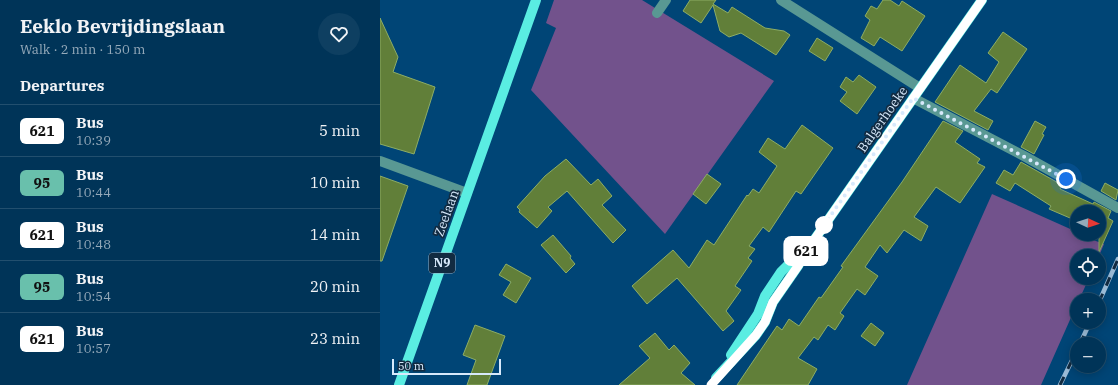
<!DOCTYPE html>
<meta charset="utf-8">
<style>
:root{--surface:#003458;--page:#0e3f61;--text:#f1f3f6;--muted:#95aaba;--line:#224f6e}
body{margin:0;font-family:"IBM Plex Serif",serif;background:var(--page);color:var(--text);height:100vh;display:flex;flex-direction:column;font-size:15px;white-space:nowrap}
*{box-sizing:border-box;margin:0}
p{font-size:13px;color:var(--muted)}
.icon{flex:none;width:22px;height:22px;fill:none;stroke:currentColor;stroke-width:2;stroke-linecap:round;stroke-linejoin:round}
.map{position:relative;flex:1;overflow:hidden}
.side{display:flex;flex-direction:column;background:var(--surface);width:380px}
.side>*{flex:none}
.badge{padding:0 8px;border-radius:6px;font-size:14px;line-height:26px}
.needle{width:26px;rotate:93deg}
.tools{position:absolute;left:690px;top:205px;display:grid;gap:8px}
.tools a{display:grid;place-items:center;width:36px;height:36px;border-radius:50%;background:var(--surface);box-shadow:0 2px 10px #0003,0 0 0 1px var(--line);font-size:20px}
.scale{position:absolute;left:12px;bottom:10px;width:109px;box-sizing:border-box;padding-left:4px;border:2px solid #d7e9fb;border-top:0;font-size:11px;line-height:14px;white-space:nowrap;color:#d7e9fb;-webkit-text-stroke:3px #122b41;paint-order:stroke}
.you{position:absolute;width:20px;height:20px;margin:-10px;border:3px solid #fff;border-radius:50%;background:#1a73e8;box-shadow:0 0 0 6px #1a73e833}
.map>.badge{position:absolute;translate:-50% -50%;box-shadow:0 0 0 2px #fff}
h2{padding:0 20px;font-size:15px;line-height:36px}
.round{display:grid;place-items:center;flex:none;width:42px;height:42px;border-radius:21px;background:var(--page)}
.summary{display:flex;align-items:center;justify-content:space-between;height:68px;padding:0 20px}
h1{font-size:19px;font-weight:700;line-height:30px}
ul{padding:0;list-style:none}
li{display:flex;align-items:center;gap:12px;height:52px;padding:0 20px;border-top:1px solid var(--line)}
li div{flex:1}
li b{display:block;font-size:15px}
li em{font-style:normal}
li .badge{min-width:44px;font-weight:700;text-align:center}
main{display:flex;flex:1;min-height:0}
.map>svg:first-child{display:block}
.green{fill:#72528c}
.building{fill:#617f39;stroke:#8dad65}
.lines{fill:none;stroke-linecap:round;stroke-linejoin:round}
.minor{stroke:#599893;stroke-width:10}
.major{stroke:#5aede2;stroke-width:10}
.rail-casing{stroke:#9bbbd6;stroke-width:4.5}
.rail{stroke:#122b41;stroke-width:3;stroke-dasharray:9;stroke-linecap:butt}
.line-casing{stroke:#fff;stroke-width:9}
.line{stroke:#fff;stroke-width:6}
.walk{stroke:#d7e9fb;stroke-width:4;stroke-dasharray:0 7.2}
.stop-dot{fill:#fff;stroke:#fff;stroke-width:2}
.labels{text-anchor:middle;stroke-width:3.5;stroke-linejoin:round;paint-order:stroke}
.shield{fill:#122b41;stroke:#9cb0c3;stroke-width:1}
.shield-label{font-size:12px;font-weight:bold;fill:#d7e9fb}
.street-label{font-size:13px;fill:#d7e9fb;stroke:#122b41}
</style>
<main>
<section class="side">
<div class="summary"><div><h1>Eeklo Bevrijdingslaan</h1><p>Walk · 2 min · 150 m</p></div><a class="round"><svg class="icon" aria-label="heart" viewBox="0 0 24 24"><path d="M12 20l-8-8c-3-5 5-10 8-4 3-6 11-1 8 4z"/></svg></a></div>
<h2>Departures</h2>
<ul>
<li><span class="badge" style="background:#fff;color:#111">621</span><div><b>Bus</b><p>10:39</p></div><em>5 min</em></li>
<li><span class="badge" style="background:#69c0ac;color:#111">95</span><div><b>Bus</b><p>10:44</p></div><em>10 min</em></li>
<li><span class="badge" style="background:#fff;color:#111">621</span><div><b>Bus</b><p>10:48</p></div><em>14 min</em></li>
<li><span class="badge" style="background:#69c0ac;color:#111">95</span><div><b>Bus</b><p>10:54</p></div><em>20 min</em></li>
<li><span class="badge" style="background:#fff;color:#111">621</span><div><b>Bus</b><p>10:57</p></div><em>23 min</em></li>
</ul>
</section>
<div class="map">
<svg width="738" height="385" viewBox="0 0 738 385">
<rect width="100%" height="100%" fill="#004576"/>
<g class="green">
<polygon points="174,0 262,0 394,81 285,234 151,90 176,28 166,23"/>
<polygon points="612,194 697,232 697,234 724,244 719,256 697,256 697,278 709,278 699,300 697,300 697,304 661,385 527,385"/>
</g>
<g class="building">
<polygon points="310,0 336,0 333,4 348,13 352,7 385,28 404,31 410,35 396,55 361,33 349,37 340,31 333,5 321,23 303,11"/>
<polygon points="503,0 510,0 519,6 522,1 545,16 522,51 500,37 494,46 481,38 490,20 485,16 491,6 497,9"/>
<polygon points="0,18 18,57 13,72 55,87 34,154 0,144"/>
<polygon points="623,32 647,49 617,93 611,89 594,111 613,121 608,130 555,102 580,65 606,83 619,62 608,53"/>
<polygon points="437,38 453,48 445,61 429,51"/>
<polygon points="479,75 496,87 477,114 460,101 467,92 460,87 466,77 473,82"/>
<polygon points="563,121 583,131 575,142 600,159 597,163 605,167 580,203 556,187 534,217 548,226 541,241 524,230 507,253 500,245 485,267 498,276 485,295 477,289 460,313 464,316 455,330 448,325 438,340 434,337 418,358 437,369 428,385 357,385 397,326 402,330 409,319 419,326 439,297 441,298 463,267 461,266 522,182"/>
<polygon points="655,121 666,127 662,134 664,135 654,154 641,147"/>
<polygon points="422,125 453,148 421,194 416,191 389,232 383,227 369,246 375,249 368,258 372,261 355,286 361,290 346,311 354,321 343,331 297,278 267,304 252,286 293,250 309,268 327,240 334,245 367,195 368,196 373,189 379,193 397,166 379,152 388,138 405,149"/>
<polygon points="186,159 211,185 218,179 232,196 222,205 246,230 233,243 187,191 168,207 172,211 157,228 139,212 140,210 137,207 165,176"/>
<polygon points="641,162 682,185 680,189 713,204 714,202 731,211 728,218 733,221 719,252 719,212 697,212 697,221 669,209 671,206 635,183 630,191 616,183 624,170 633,175"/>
<polygon points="327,174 341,184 326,204 313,194"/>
<polygon points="0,176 28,186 2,261 0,261"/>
<polygon points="725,183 738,190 736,200 721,191"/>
<polygon points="173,235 191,256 190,258 195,264 186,273 161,245"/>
<polygon points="126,264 151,278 136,303 123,295 131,282 119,275"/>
<polygon points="491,323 504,333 495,346 481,336"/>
<polygon points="95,325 125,336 107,385 87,385 96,360 83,355"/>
<polygon points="275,333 289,350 294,345 310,363 301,373 315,385 239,385 270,358 259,346"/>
</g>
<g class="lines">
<g class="minor">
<polyline points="401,0 540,88"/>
<polyline points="277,13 286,0"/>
<polyline points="533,98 644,156 738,208"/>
<polyline points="0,161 87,193"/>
</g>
<g class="major">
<polyline points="351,355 378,314 385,296 401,272 413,260 425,253"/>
<polyline points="336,378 376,335 385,322 393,302 418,266 425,253 602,0"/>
<polyline points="19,385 156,0"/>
</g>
<defs>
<g id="rail">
<polyline points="719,302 738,259"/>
<polyline points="700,344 710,322"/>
<polyline points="680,385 697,350"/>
</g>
</defs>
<use href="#rail" class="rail-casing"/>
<use href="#rail" class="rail"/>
</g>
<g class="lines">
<defs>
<polyline id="line" points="331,385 376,335 385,322 393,302 418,266 425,253 602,0"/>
</defs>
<use href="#line" class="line-casing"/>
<use href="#line" class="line"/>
<polyline class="walk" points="444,225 533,98 686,179"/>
</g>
<circle class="stop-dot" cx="444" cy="225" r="8"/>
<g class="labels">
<rect class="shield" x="49" y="253" width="26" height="20" rx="3"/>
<g class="shield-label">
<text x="62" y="267">N9</text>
</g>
<g class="street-label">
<text transform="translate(502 119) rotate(-55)" y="5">Balgerhoeke</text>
<text transform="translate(66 213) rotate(-70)" y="5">Zeelaan</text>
</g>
</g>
</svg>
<div class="tools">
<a><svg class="needle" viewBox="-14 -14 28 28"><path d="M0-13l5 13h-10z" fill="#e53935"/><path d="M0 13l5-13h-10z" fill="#95aaba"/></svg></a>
<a><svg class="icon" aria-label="locate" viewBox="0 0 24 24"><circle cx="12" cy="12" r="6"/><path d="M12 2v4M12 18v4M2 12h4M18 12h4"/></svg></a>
<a>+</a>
<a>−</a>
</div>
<div class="scale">50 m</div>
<div class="you" style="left:686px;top:179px"></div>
<b class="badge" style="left:426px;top:251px;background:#fff;color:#111">621</b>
</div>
</main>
